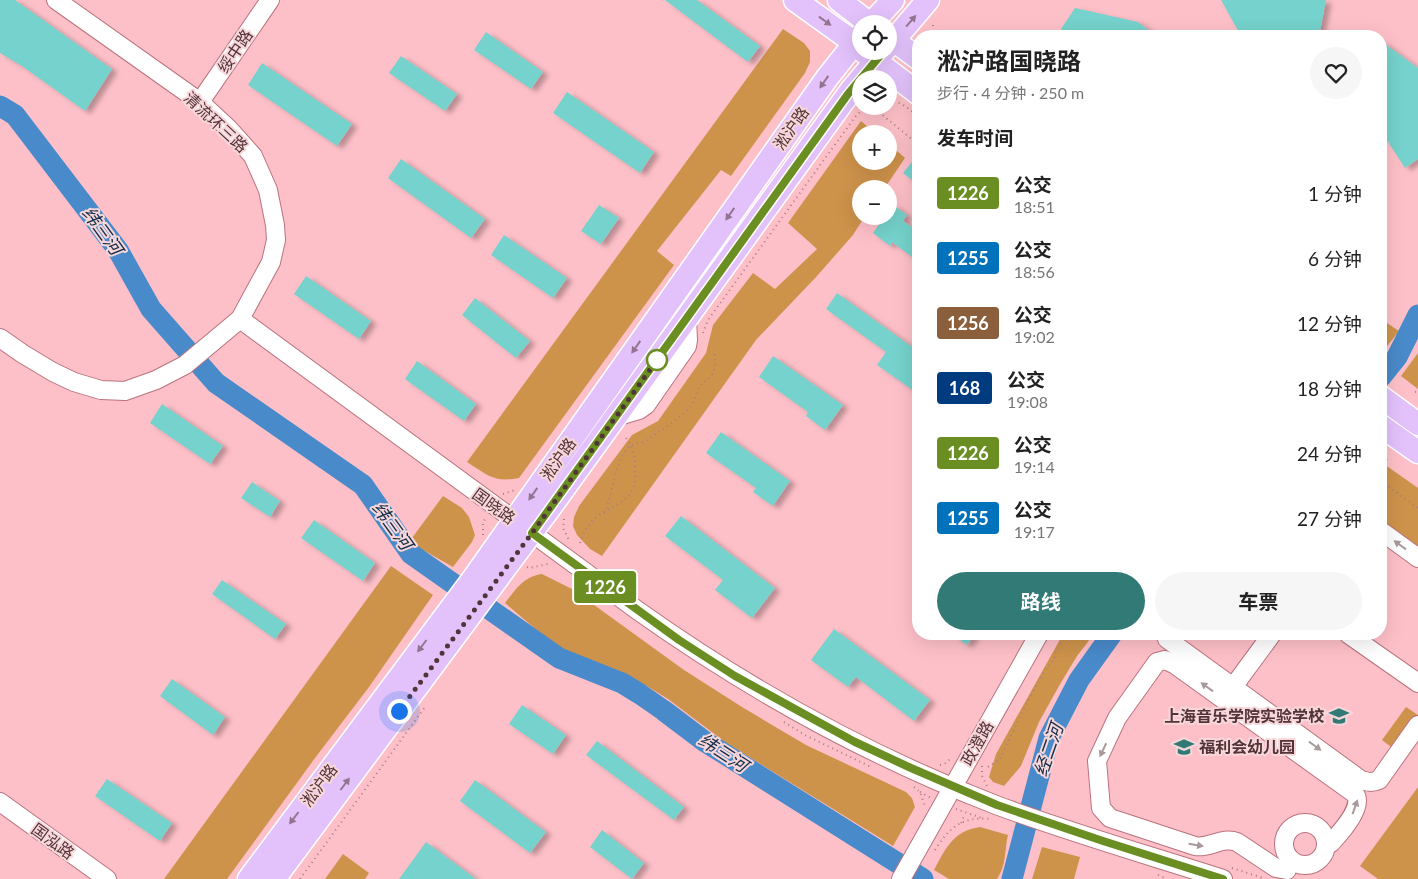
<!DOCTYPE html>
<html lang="zh">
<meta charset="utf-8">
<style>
:root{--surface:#fff;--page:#f6f6f6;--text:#222;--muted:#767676;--accent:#317a76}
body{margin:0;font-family:Lato,"Noto Sans SC",sans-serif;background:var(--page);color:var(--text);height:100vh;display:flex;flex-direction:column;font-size:19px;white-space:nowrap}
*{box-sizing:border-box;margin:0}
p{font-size:16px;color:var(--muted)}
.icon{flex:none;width:28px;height:28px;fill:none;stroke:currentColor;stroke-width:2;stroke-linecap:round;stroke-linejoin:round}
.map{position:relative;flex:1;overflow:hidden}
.drawer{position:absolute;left:912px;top:30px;width:475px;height:610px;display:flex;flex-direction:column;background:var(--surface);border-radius:20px;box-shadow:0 5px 20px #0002}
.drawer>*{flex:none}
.badge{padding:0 10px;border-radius:4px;font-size:18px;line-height:32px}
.fabs{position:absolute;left:852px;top:15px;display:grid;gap:10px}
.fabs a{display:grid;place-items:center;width:45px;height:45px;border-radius:50%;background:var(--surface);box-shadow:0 5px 20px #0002;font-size:25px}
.you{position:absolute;width:25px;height:25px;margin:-12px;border:4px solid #fff;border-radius:50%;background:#1a73e8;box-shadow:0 0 0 8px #1a73e833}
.map>.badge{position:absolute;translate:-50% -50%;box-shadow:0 0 0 2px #fff}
h2{padding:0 25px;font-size:19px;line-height:45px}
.round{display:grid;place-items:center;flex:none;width:52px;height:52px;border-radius:26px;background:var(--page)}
.head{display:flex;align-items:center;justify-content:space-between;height:85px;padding:0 25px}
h1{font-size:24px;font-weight:700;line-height:38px}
.action{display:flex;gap:10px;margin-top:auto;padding:10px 25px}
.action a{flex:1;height:58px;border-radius:30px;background:var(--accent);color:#fff;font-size:20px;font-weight:700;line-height:58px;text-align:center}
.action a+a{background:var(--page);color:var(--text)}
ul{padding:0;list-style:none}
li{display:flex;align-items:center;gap:15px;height:65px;padding:0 25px}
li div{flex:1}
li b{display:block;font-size:19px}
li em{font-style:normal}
li .badge{min-width:55px;font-weight:700;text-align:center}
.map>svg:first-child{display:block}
.green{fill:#ce934b}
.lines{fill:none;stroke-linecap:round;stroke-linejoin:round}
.river{stroke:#498aca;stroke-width:21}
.building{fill:#74d2cc;filter:url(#shadow)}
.minor-casing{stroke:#ba737e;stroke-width:20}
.major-casing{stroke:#fff;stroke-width:25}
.path{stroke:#ab7c82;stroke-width:2;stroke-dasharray:1 4;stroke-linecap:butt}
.minor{stroke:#fff;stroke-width:18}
.major{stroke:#e3c2fb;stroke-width:22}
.oneway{fill:#93738f}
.oneway2{fill:#a8999b}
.line-casing{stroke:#fff;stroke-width:11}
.line{stroke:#6b8e23;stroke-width:8}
.walk{stroke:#523337;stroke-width:5;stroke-dasharray:0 9}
.stop-dot{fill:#fff;stroke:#6b8e23;stroke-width:2.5}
.labels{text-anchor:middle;stroke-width:4;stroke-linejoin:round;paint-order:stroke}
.street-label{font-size:16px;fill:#523337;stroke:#f7d7da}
.poi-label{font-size:16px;font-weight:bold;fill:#523337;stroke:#f7d7da;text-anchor:end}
.water-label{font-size:18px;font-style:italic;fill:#132e49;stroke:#f7d7da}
</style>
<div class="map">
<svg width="1418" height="879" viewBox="0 0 1418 879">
<defs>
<filter id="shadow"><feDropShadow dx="5.5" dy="3" stdDeviation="2.5" flood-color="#0004"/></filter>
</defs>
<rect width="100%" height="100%" fill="#fec0c8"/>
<g class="green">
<path d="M783,29l21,14 6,8v11l-5,11 -74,103 -10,-6 -64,81 17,14 -155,213c-24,5 -32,-3 -52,-16z"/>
<polygon points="861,121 876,134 861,134 861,161 889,161 889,144 905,158 884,189 861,189 861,216 865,216 853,235 817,276 756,340 602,556 590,549 577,535 573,526 574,517 579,506 632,435 658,421 706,353 713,325 753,273 775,289 817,249 788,223"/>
<polygon points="1381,319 1399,331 1381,354"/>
<polygon points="1418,353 1418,389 1401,376"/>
<polygon points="1381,462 1418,488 1418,547 1381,520"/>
<polygon points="443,496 462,508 469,517 475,535 472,542 453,567 409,542"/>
<polygon points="391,566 433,595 369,687 315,758 227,879 164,879"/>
<path d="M542,574l30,15 112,81 58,37 64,38 100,47 6,6 3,9 -22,39 -168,-104 -57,-43 -23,-14 -27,-14 -57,-20 -56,-48c12,-15 18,-26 37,-29z"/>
<polygon points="1063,634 1094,634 1077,656 1059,686 1039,722 1021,766 1004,786 993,782 989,777 996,754"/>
<polygon points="1406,707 1418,715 1418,718 1395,750 1382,740"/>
<polygon points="1418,787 1418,879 1378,879 1360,866"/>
<path d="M980,827l28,8c-4,17 -1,29 -11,44h-48l-15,-9c12,-22 19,-39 46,-43z"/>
<polygon points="1042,847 1080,857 1074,879 1032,879"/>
<polygon points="343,854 369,873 365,879 325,879"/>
</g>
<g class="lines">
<g class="river">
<polyline points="0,106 15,115 118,250 151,309 216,383 363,485 411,554 559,658 622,683 640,694 663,710 704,741 923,879"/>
<polyline points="1381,377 1397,357 1418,315"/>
<polyline points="1012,879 1049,738 1079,680 1112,634"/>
</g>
</g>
<g class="building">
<polygon points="0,0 15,0 112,69 85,111 22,66 0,53"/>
<polygon points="665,0 697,0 760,46 748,62"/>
<polygon points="1221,0 1326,0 1319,36 1241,36"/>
<polygon points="1075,8 1138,22 1156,36 1069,36 1061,29"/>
<polygon points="486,32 543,72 531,89 474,50"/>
<polygon points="1381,41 1418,68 1418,159 1405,168 1381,131"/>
<polygon points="401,56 457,94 445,111 389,73"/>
<polygon points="262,63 352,124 337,146 248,85"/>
<polygon points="567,92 654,152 640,173 553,113"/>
<polygon points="919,153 919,171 912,180 903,173"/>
<polygon points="401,159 485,219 471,238 388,178"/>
<polygon points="599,205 619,218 601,244 581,231"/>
<polygon points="893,205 907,215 903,221 919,232 919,262 892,242 890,246 873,233 885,216 889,216 889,211"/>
<polygon points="504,235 567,278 553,298 491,255"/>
<polygon points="306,276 371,321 359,339 294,294"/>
<polygon points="837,293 919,352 919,384 914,391 877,365 886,352 826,309"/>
<polygon points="475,298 530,341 516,358 462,315"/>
<polygon points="773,356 843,405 825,430 806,416 808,412 759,377"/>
<polygon points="417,361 476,404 464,421 405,379"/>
<polygon points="162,404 223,446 210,464 150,423"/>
<polygon points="721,432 790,481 773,506 753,492 756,488 706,453"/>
<polygon points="252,482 280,501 270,517 241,498"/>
<polygon points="681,516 775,588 752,618 715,590 723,580 665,536"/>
<polygon points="314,520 375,563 363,581 301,538"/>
<polygon points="222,580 286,624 275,639 212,594"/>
<polygon points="834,629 930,700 914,721 856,677 848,687 811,660"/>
<polygon points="952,634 975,634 967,645"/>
<polygon points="172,679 225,717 213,735 160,696"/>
<polygon points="522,705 566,735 553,754 509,724"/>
<polygon points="597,741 684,807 674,820 586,755"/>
<polygon points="107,779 172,823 160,841 95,796"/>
<polygon points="475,780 546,832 530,853 460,801"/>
<polygon points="602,830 644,863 632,879 590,847"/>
<polygon points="426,842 476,879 399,879"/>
</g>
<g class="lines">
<defs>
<g id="minor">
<polyline points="200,102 270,0"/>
<path d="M240,319l397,291c111,79 232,146 359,195 75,28 152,50 227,74"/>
<polyline points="0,338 23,354 53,372 74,382 101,390 125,391 156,380 185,365 240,319 271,262 276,240 275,225 268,190 253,156 228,128 200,102 56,0"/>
<polyline points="616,417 639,410 646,405 687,346 688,340 687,318"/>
<polyline points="1381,531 1418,558"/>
<polyline points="1348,634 1418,683"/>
<path d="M1167,639l194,141c7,2 11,3 18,0l39,-55"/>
<polyline points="1233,687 1272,634"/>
<polyline points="0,802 107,879"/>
<circle cx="1305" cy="844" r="21"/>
<path d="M1287,870l-11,-2 -39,-26c-15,-6 -27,7 -42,4l-85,-28 -9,-10 -4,-47 20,-43 40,-56 8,-2 9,4 181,130c9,13 -15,39 -24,49l-5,2"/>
<polyline points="901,879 1039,634"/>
</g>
<g id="major">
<polyline points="795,0 845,36 861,50"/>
<polyline points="839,0 870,24"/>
<polyline points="871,24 893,0"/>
<polyline points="889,37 919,59"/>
<polyline points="889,46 928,0"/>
<polyline points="864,52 919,94"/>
<polyline points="1381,397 1418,424"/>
<polyline points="1381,426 1418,452"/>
<polyline points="249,879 473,579 827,78 861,35"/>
<polyline points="274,879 549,509 852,89 884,51"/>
</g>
</defs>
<use href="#minor" class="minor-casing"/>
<use href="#major" class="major-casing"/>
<g class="path">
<polyline points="933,36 933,21"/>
<path d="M889,101c11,-1 21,9 30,16"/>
<polyline points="875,109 919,145"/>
<polyline points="703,333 708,320 855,117 863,109 869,106"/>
<polyline points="1415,392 1418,391"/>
<polyline points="1387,459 1382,471 1388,486 1418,508"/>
<polyline points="503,494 515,490"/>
<path d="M604,513c10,-20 9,-46 23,-64 5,-7 14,-4 20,-9 15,-12 33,-20 45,-36 4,-5 4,-12 7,-17 2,-4 6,-5 9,-8 9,-9 7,-17 6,-28"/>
<polyline points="564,519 563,528 570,542"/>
<polyline points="483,535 483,522 486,518"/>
<path d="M580,543c3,-9 6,-16 13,-23 13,-12 35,-16 41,-34 2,-6 1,-13 1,-19 0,-12 -2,-20 -9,-29"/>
<polyline points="527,567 529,568 548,564"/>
<polyline points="784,722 805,735 871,767"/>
<polyline points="940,765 946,763 952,757"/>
<polyline points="982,766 982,776 987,786"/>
<polyline points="988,767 1000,759 1023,710 1044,671 1054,660 1055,653 1067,634"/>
<polyline points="914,787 920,792 925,806"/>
<polyline points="920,792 931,798"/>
<polyline points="956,809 982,818"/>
<polyline points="961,823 965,814"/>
<path d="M935,850c14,-22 27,-34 55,-31"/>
<polyline points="1232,868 1263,878"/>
<polyline points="1158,875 1167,879"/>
<polyline points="300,879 425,707"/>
</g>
<use href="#minor" class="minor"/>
<use href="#major" class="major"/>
</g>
<defs><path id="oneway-solid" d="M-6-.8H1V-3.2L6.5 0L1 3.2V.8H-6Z" transform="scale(1.25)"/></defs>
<g class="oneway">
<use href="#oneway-solid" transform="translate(825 21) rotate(36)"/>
<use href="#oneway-solid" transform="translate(911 21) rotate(-49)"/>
<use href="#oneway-solid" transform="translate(824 82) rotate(125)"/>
<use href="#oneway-solid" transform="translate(730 214) rotate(125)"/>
<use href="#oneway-solid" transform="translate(636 347) rotate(125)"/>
<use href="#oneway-solid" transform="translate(533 494) rotate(125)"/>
<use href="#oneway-solid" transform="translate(422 646) rotate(127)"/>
<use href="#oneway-solid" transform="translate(345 784) rotate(-53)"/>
<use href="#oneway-solid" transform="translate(294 818) rotate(127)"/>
</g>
<g class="oneway2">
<use href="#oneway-solid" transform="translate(1400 545) rotate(-144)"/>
<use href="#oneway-solid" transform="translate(1207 687) rotate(-144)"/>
<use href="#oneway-solid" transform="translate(1315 746) rotate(36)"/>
<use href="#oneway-solid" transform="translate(1103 750) rotate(115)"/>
<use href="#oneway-solid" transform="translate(1355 807) rotate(-71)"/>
<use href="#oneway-solid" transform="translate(1196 845) rotate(9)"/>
</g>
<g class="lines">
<defs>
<polyline id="line" points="884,51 848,94 532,533 679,640 735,676 855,742 911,768 997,805 1103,841 1223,879"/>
</defs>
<use href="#line" class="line-casing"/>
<use href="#line" class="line"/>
<polyline class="walk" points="399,711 532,533 657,360"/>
</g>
<defs>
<symbol id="school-bare" viewBox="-9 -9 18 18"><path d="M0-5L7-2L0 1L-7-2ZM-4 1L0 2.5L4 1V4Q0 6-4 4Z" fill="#317a76" stroke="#f7d7da" stroke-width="2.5" paint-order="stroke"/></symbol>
</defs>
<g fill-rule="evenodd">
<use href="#school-bare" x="1325" y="702" width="28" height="28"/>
<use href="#school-bare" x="1170" y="733" width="28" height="28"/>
</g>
<circle class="stop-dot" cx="657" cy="360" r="10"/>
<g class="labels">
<g class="street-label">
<text transform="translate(235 51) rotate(-56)" y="6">绥中路</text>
<text transform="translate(216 122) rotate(43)" y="6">清流环三路</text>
<text transform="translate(791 128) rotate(-55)" y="6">淞沪路</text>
<text transform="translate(558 459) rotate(-55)" y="6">淞沪路</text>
<text transform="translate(494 506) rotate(36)" y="6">国晓路</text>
<text transform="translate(977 743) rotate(-61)" y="6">政澄路</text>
<text transform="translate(319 785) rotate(-53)" y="6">淞沪路</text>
<text transform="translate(53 841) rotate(36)" y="6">国泓路</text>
</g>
<g class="poi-label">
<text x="1324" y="722">上海音乐学院实验学校</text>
<text x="1199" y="753" text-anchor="start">福利会幼儿园</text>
</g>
<g class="water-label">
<text transform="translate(102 231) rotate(54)" y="6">纬三河</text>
<text transform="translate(392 526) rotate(54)" y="6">纬三河</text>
<text transform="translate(1049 750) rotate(-71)" y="6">经二河</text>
<text transform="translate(723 753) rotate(33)" y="6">纬三河</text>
</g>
</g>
</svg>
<div class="fabs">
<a><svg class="icon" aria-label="locate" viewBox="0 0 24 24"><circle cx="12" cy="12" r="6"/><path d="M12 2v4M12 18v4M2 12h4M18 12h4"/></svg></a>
<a><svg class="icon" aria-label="layers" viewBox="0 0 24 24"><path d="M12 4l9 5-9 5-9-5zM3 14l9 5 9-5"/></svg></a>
<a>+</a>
<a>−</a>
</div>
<div class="you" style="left:399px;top:711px"></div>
<b class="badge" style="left:605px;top:587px;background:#6b8e23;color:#fff">1226</b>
<section class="drawer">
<div class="head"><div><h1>淞沪路国晓路</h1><p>步行 · 4 分钟 · 250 m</p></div><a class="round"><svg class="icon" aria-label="heart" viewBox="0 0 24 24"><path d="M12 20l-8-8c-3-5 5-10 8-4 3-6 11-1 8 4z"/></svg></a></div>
<h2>发车时间</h2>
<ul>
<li><span class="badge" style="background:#6b8e23;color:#fff">1226</span><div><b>公交</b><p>18:51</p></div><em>1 分钟</em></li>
<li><span class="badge" style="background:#0072bc;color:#fff">1255</span><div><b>公交</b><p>18:56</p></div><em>6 分钟</em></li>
<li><span class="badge" style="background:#8b5e3c;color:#fff">1256</span><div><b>公交</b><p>19:02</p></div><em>12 分钟</em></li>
<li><span class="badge" style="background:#003b80;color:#fff">168</span><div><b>公交</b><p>19:08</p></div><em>18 分钟</em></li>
<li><span class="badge" style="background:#6b8e23;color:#fff">1226</span><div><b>公交</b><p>19:14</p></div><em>24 分钟</em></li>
<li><span class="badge" style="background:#0072bc;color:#fff">1255</span><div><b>公交</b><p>19:17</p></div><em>27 分钟</em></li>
</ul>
<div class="action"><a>路线</a><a>车票</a></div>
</section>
</div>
